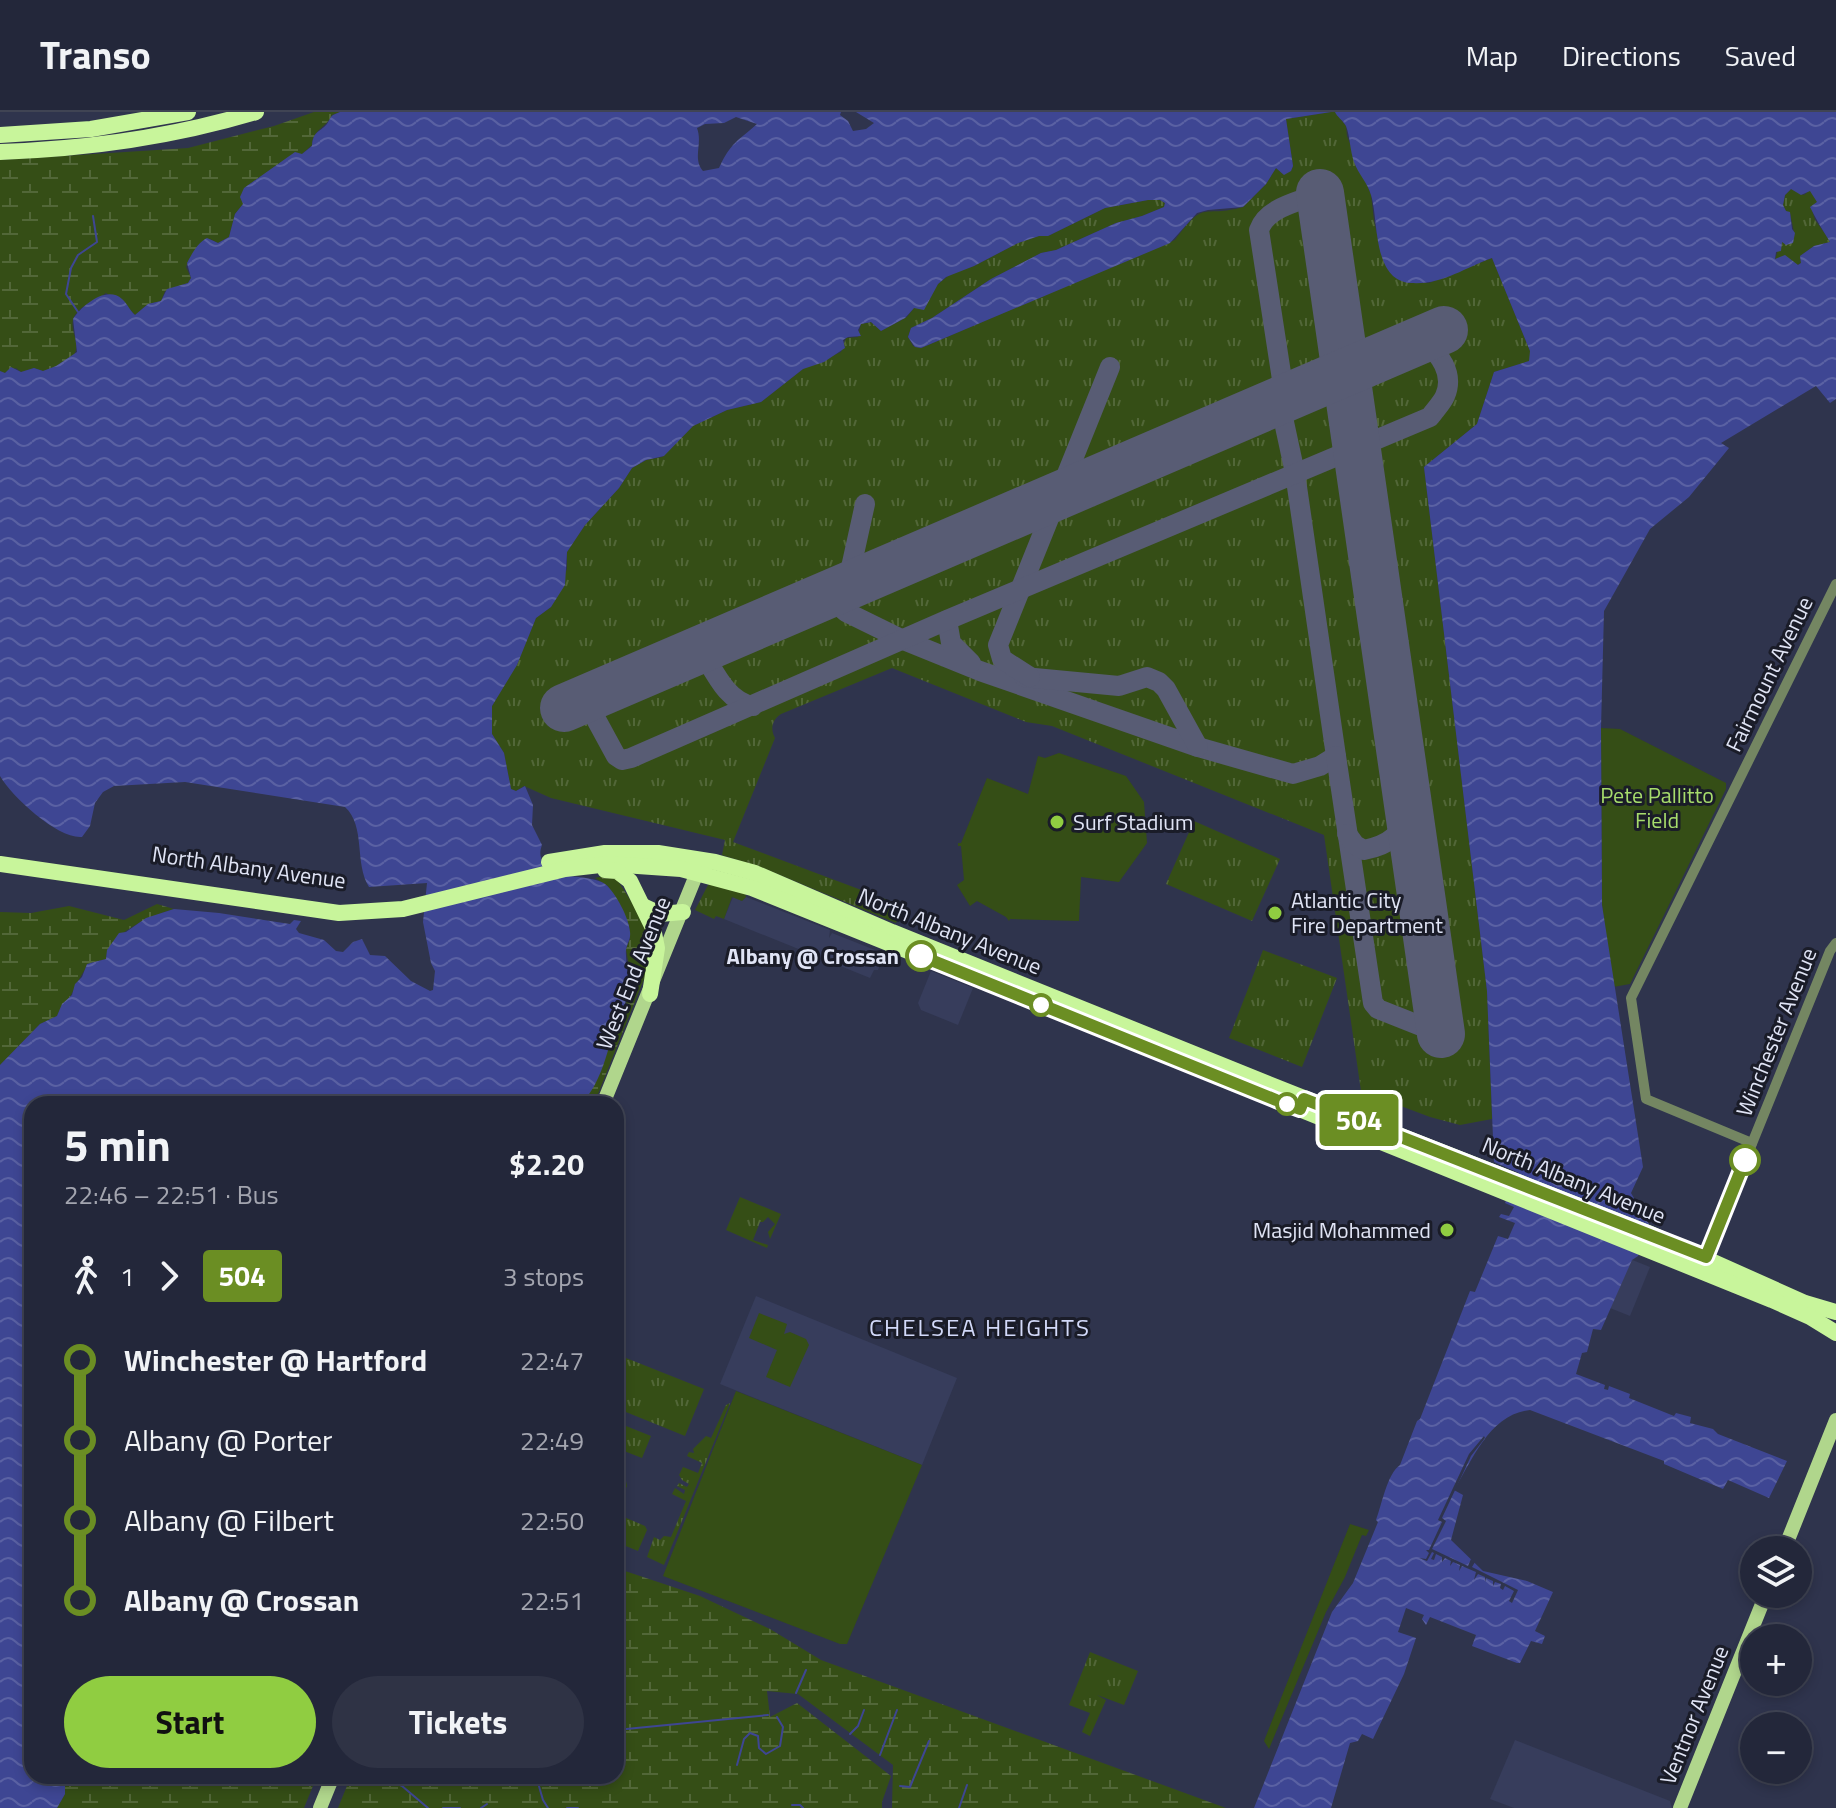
<!DOCTYPE html>
<meta charset="utf-8">
<style>
:root{--surface:#23273a;--page:#2f3345;--text:#f1f3f6;--muted:#a3a5af;--line:#404454;--accent:#90cd41}
body{margin:0;font-family:"Titillium Web",sans-serif;background:var(--page);color:var(--text);height:100vh;display:flex;flex-direction:column;font-size:30px;white-space:nowrap}
*{box-sizing:border-box;margin:0}
p{font-size:26px;color:var(--muted)}
.icon{flex:none;width:44px;height:44px;fill:none;stroke:currentColor;stroke-width:2;stroke-linecap:round;stroke-linejoin:round}
.map{position:relative;flex:1;overflow:hidden}
.drawer{position:absolute;left:24px;top:984px;width:600px;height:688px;display:flex;flex-direction:column;background:var(--surface);border-radius:24px;box-shadow:0 4px 12px #0003,0 0 0 2px var(--line)}
.drawer>*{flex:none}
.badge{padding:0 16px;border-radius:6px;font-size:28px;line-height:52px}
.tools{position:absolute;left:1740px;top:1424px;display:grid;gap:16px}
.tools a{display:grid;place-items:center;width:72px;height:72px;border-radius:50%;background:var(--surface);box-shadow:0 4px 12px #0003,0 0 0 2px var(--line);font-size:40px}
.map>.badge{position:absolute;translate:-50% -50%;box-shadow:0 0 0 4px #fff}
.legs{display:flex;align-items:center;gap:12px;height:88px;padding:0 40px;font-size:26px}
.legs p{margin-inline-start:auto}
.head{display:flex;align-items:center;justify-content:space-between;height:136px;padding:0 40px}
h1{font-size:44px;font-weight:700;line-height:60px}
.action{display:flex;gap:16px;margin-top:auto;padding:16px 40px}
.action a{flex:1;height:92px;border-radius:48px;background:var(--accent);color:#111;font-size:32px;font-weight:700;line-height:92px;text-align:center}
.action a+a{background:var(--page);color:var(--text)}
ul{padding:0 40px;list-style:none}
li{display:flex;align-items:center;gap:28px;height:80px;font-size:30px}
li i{display:grid;place-items:center;width:12px;height:100%;margin:0 10px;background:currentColor}
li i::after{content:'';width:20px;height:20px;margin:-10px;border:6px solid;border-radius:50%;background:var(--surface)}
li p{margin-inline-start:auto}
li:first-child i{background:linear-gradient(#0000 50%,currentColor 0)}
li:last-child i{background:linear-gradient(currentColor 50%,#0000 0)}
header{display:flex;align-items:center;gap:48px;box-sizing:border-box;height:112px;padding:0 40px;background:var(--surface);border-bottom:2px solid var(--line)}
header strong{font-size:38px}
nav{display:flex;gap:44px;margin-inline-start:auto;font-size:28px}
.map>svg:first-child{display:block}
.built{fill:#373d5c}
.grass{fill:url(#grass-tufts)}
.wetland{fill:url(#wetland-marsh)}
.park{fill:#354e16}
.water{fill:url(#water-waves);fill-rule:evenodd}
.pier{fill:#2f344d}
.lines{fill:none;stroke-linecap:round;stroke-linejoin:round}
.stream{stroke:#3e4693;stroke-width:2}
.taxiway{stroke:#585c74;stroke-width:20}
.runway{stroke:#585c74;stroke-width:48}
.minor{stroke:#748662;stroke-width:10}
.major{stroke:#b0d68c;stroke-width:14}
.highway{stroke:#c8f59b;stroke-width:16}
.line-1-casing{stroke:#fff;stroke-width:18}
.line-1{stroke:#6b8e23;stroke-width:12}
.poi-dot{fill:#90cd41;stroke:#1a1c28;stroke-width:3}
.stop-1-dot{fill:#fff;stroke:#6b8e23;stroke-width:4}
.labels{text-anchor:middle;stroke-width:6;stroke-linejoin:round;paint-order:stroke}
.street-label{font-size:22px;fill:#e0e4f5;stroke:#1a1c28}
.park-label{font-size:22px;fill:#a7dd6c;stroke:#1a1c28}
.poi-label{font-size:22px;fill:#e0e4f5;stroke:#1a1c28;text-anchor:start}
.stop-label{font-size:22px;font-weight:bold;fill:#e0e4f5;stroke:#1a1c28;text-anchor:end}
.neighbourhood-label{font-size:24px;letter-spacing:2px;fill:#d2d9f9;stroke:#1a1c28}
</style>
<header>
<strong>Transo</strong>
<nav><a>Map</a><a>Directions</a><a>Saved</a></nav>
</header>
<div class="map">
<svg width="1836" height="1696" viewBox="0 0 1836 1696">
<defs>
<pattern id="grass-tufts" width="24" height="20" patternUnits="userSpaceOnUse" patternTransform="scale(2)"><rect width="24" height="20" fill="#354e16"/><path d="M3 7l-1-3M5 7V3M7 7l1-3M15 17l-1-3M17 17v-4M19 17l1-3" fill="none" stroke="#526738"/></pattern>
<pattern id="wetland-marsh" width="20" height="14" patternUnits="userSpaceOnUse" patternTransform="scale(2)"><rect width="20" height="14" fill="#354e16"/><path d="M1 5h8M5 5V1M11 12h8M15 12V8" fill="none" stroke="#526738"/></pattern>
<pattern id="water-waves" width="16" height="10" patternUnits="userSpaceOnUse" patternTransform="scale(2)"><rect width="16" height="10" fill="#3e4693"/><path d="M0 5q4-4 8 0t8 0" fill="none" stroke="#5a61a3"/></pattern>
</defs>
<rect width="100%" height="100%" fill="#2f344d"/>
<g class="built">
<polygon points="733,785 742,789 746,785 830,818 829,826 832,821 875,838 874,844 882,847 878,858 874,858 870,866 724,807"/>
<polygon points="931,859 973,876 958,913 921,898 918,891"/>
<polygon points="1625,1145 1650,1155 1630,1204 1605,1194"/>
<polygon points="756,1184 957,1266 922,1353 720,1272"/>
<polygon points="1515,1628 1670,1689 1672,1696 1514,1696 1490,1687"/>
</g>
<g class="grass">
<path d="M1331,0h4l11,14 1,10 24,59 3,26 8,35 11,20 15,7h21l63,-25 38,93v10l-36,11 -17,52 -53,43 63,524 5,128 -32,6 -30,-8 -69,-26 -37,-256 -272,-109 -26,-4 -134,-54 -111,46c-9,6 -11,15 -6,24l-42,104 171,64 -8,17 -133,-55 -41,-13 3,-15 -174,-42 -27,-12 -8,5 -5,-2 -7,-36 -12,-19v-28l25,-42 19,-46 15,-11 16,-38v-17l18,-27 34,-37 13,-20 14,-8 16,-3 31,-31 34,-16 34,-8 42,-33 38,-17 5,-14 12,-1 3,-13 10,-2 10,9 26,-14 7,-9 15,-8 9,-16 13,-10 23,-8 44,-23 21,-7h9l57,-28 43,-8h12l5,3 -1,4 -22,9 -26,7 -60,27 -15,3 -50,26 -59,39 -21,10 -3,9 5,9 8,2 254,-108c32,-43 26,-21 68,-33l23,-23 10,-16 7,6 8,-3 2,-5 -7,-47z"/>
<polygon points="1791,77 1804,83 1810,78 1815,82 1817,90 1811,95 1815,108 1831,130 1814,134 1800,144 1801,151 1797,153 1786,146 1775,148 1781,127 1794,120 1790,101 1786,99 1783,93 1785,83"/>
<polygon points="1194,709 1280,747 1252,809 1166,772"/>
<polygon points="712,772 745,781 746,785 742,789 732,785 724,807 716,804 714,807 695,798 708,773"/>
<polygon points="1263,838 1337,866 1302,955 1229,926"/>
<polygon points="740,1085 781,1102 770,1127 768,1120 775,1112 768,1105 763,1110 760,1110 753,1128 768,1133 767,1136 726,1118"/>
<polygon points="616,1242 704,1277 685,1324 616,1296"/>
<polygon points="730,1291 664,1453 647,1445 654,1425 660,1428 664,1424 671,1425 686,1389 672,1382 675,1376 684,1382 685,1378 677,1374 679,1371 687,1375 689,1372 682,1368 679,1363 683,1355 698,1361 702,1351 687,1344 689,1340 694,1341 693,1337 706,1324 711,1326 726,1293"/>
<polygon points="616,1310 651,1324 642,1346 624,1339 620,1345 624,1354 618,1354"/>
<polygon points="620,1369 626,1369 627,1374 623,1383 619,1384 621,1389 617,1402 645,1414 647,1418 638,1439 616,1430 616,1375 620,1375"/>
<polygon points="1090,1540 1138,1559 1124,1593 1097,1583 1106,1588 1090,1624 1082,1620 1090,1601 1069,1593"/>
</g>
<g class="wetland">
<path d="M314,0h26l-8,3c-6,13 -19,14 -20,30l-10,9h-9l-46,32 -4,18 -8,10 -6,23 -11,6 -8,-4 -21,20 -3,8 5,11 -3,5 -23,8 -4,10 -13,3 -13,11 -8,-9 -21,-13c-9,7 -25,12 -31,22 -12,20 26,40 -32,56l-9,-3 -13,4 -5,-4 -12,5 -4,-2v-211l188,-12 86,-22z"/>
<polygon points="603,764 616,766 646,812 652,847 594,992 581,992 585,988 626,893 630,860 626,837 630,827 629,813 608,774 595,766"/>
<path d="M157,792l17,5c-22,6 -67,25 -68,50l-16,4c-8,9 -12,19 -18,30 -4,9 -11,12 -15,23l-17,8 -40,41v-153l31,1 38,-7 55,14z"/>
<polygon points="616,1456 700,1484 770,1517 821,1548 1226,1696 892,1696 893,1653 798,1582 767,1579 770,1605 797,1591 891,1664 882,1690 882,1696 338,1696 351,1664 616,1664"/>
<polygon points="80,1664 317,1664 304,1696 57,1696 65,1682 65,1670 71,1665"/>
</g>
<g class="park">
<polygon points="1601,616 1620,617 1726,671 1726,677 1630,872 1613,875 1602,793"/>
<polygon points="1059,641 1126,664 1144,690 1147,731 1119,770 1081,765 1079,809 1010,807 1009,809 1006,805 977,789 970,794 957,773 964,768 961,734 958,734 958,731 961,731 987,666 1028,682 1038,644 1045,646"/>
<polygon points="759,1201 787,1212 784,1222 790,1220 806,1227 809,1233 790,1275 766,1265 777,1238 749,1226"/>
<polygon points="736,1279 922,1353 847,1532 840,1532 663,1464"/>
<polygon points="1350,1412 1369,1418 1366,1424 1362,1423 1345,1465 1326,1500 1269,1637 1264,1629"/>
</g>
<g class="water">
<path d="M340,0h501l-1,3 8,6 5,10 13,-2 8,-6 -18,-11h475l-45,7 7,47 -2,5 -7,4 -8,-7 -10,16 -23,23 -35,3 -11,3 -27,30 -249,105 -6,-1 -7,-10 3,-9 21,-10 59,-39 50,-26 15,-3 60,-27 26,-7 22,-9 1,-4 -5,-3h-12l-43,8 -57,28h-9l-21,7 -44,23 -28,11 -8,7 -14,26 -10,-2 -9,10 -24,13 -10,-9 -10,2 -3,6 3,6 -13,1 -5,3 2,8 -21,14 -21,7 -42,33 -34,8 -34,16 -29,30 -18,4 -14,8 -13,20 -34,37 -18,27 -2,33 -14,22 -15,11 -19,47 -25,41v28l12,19 7,36 5,2 9,-5 8,19 -1,20 10,20c-5,13 2,19 10,30 11,0 47,3 53,9 11,9 24,34 25,48 1,7 -3,11 -4,18 -1,12 4,27 2,42 -1,11 -7,18 -11,28 -9,28 -15,63 -36,84h-549v672h48l-15,6v12l-8,14h-57v-743l40,-41 17,-8 5,-12 10,-9 3,-11 7,-7 5,-13 19,-5 1,-9 12,-17 7,-1 20,-14 28,-9 45,4 71,11 4,-4 7,1 -5,8 3,4 25,7 12,11 7,1 10,-10 9,-3 8,16 15,1 26,25 19,10 3,-1 2,-19 -4,-8 -8,-41 4,-39 -58,4c-15,-24 -3,-61 -24,-80l-160,-25 -71,4 -11,6 -8,11 -5,23 -8,11c-24,2 -70,-40 -82,-61v-405l5,2 6,-6 10,5 13,-4 9,3 13,-5 21,-14 -4,-33c9,-14 34,-34 49,-20 6,5 7,11 13,16l13,-11 13,-3 6,-12 21,-6 3,-5 -4,-15c5,-9 10,-20 20,-25l11,5 11,-6 6,-23 8,-10 -3,-7 4,-9 51,-36 7,2 10,-8c1,-15 7,-13 15,-22 2,-3 3,-7 6,-9zM736,5l21,7c-19,17 -26,18 -38,44l-16,3c-11,-13 0,-27 -6,-43l8,-4 19,-1z"/>
<path d="M1335,0h501v287l-6,4 -14,-17 -95,57 8,5 -40,49 -39,32 -46,82 -3,117 1,177 41,262 -12,26 19,33 -12,30 -6,4 -31,70 -8,-1 -6,23 -5,1 -6,21 29,11 -1,4 4,1 1,-4 21,8 -1,4 45,18 2,-3 15,4 -1,6 23,6 5,5 69,27 -18,37 -41,-18 -5,9 -59,-25v-3l-134,-51c-40,4 -57,49 -76,80l9,5 -12,45 32,31 44,10 26,11 -18,39 10,5 -3,8 -11,-3 -11,22h-3l-45,-17 4,-11 -46,-18 -4,8 -4,-6 2,-4 -18,-7 -8,24 18,6 -12,36 -31,65 -11,-5 -4,7 -8,2 -19,65h-77l78,-196 21,-29 25,-61 -2,-2c6,-16 11,-46 24,-55l17,-44 3,-2 50,-128 5,1 23,-56 10,3 7,-16 -16,-6 2,-3 8,2 5,-9 -9,-4 14,-30 -25,-11 -7,-171 -63,-524 53,-43 17,-52 35,-11 1,-10 -38,-93c-28,10 -50,27 -81,25 -39,-2 -32,-63 -40,-88 -3,-12 -13,-21 -17,-33 -4,-11 -4,-26 -8,-36 -3,-6 -9,-9 -11,-14zM1791,77l10,6 9,-4 7,11 -7,5c6,12 13,24 20,35l-16,4 -14,10 1,7 -3,2 -13,-10 -10,4 1,-7 5,-1 1,-9 4,3 7,-2 2,-10 -3,-4 -2,-17 -4,-1 -3,-6 2,-10z"/>
</g>
<polygon class="pier" points="1484,1324 1485,1326 1471,1344 1442,1406 1446,1409 1432,1437 1468,1454 1471,1447 1475,1450 1472,1455 1518,1478 1512,1491 1509,1489 1514,1479 1505,1474 1503,1478 1500,1476 1501,1472 1495,1470 1493,1474 1493,1469 1486,1466 1485,1470 1485,1465 1478,1462 1474,1468 1476,1460 1462,1454 1459,1459 1460,1453 1453,1450 1450,1454 1451,1449 1445,1446 1442,1450 1442,1445 1436,1442 1434,1448 1431,1447 1434,1441 1432,1440 1427,1449 1419,1446 1426,1447 1429,1441 1426,1438 1429,1438 1442,1410 1438,1408 1469,1342"/>
<g class="lines">
<g class="stream">
<polyline points="78,200 66,182 71,156 78,143 97,130 93,104"/>
<polyline points="796,1581 806,1558"/>
<polyline points="616,1618 768,1603"/>
<polyline points="850,1622 858,1614 864,1598"/>
<polyline points="880,1643 897,1598"/>
<polyline points="737,1653 744,1627 750,1621 758,1624 759,1636 766,1642 780,1634 783,1615 777,1605"/>
<polyline points="87,1664 92,1664"/>
<polyline points="536,1664 543,1688 548,1696"/>
<polyline points="387,1666 402,1674 428,1696"/>
<polyline points="900,1674 910,1675 929,1629"/>
<polyline points="792,1693 800,1693 803,1696"/>
<polyline points="443,1696 460,1696"/>
<polyline points="481,1696 487,1692"/>
<polyline points="567,1696 578,1696"/>
<polyline points="959,1696 967,1673"/>
</g>
<g class="taxiway">
<path d="M865,392l-15,68 -13,19 2,15 7,6 55,27 79,32 218,76 95,27 27,-8 16,-10 -41,-283 -14,-65 4,-9 -26,-169c8,-23 40,-28 61,-37"/>
<polyline points="947,508 951,531 971,551"/>
<path d="M713,532l-6,16c11,19 23,42 46,46"/>
<polyline points="1024,565 1119,574 1147,565 1159,570 1166,577 1198,635"/>
<polyline points="1030,565 1002,547 998,533 1110,255"/>
<path d="M585,587l31,57 6,4 9,-2 316,-138 483,-203c4,-6 12,-14 15,-21 10,-23 -6,-42 -22,-57"/>
<polyline points="1336,644 1373,891 1378,897 1441,922"/>
<path d="M1347,722l8,11 9,5c25,-5 39,-15 44,-42"/>
</g>
<g class="runway">
<polyline points="1320,81 1441,922"/>
<polyline points="564,596 1444,218"/>
</g>
<g class="minor">
<polyline points="1752,1031 1646,987 1631,886 1836,472"/>
<polyline points="1704,1150 1830,839 1836,831"/>
</g>
<g class="major">
<polyline points="603,992 701,751"/>
<polyline points="1784,1438 1836,1308"/>
<polyline points="320,1696 333,1664"/>
<polyline points="1680,1696 1766,1482"/>
</g>
<g class="highway">
<polyline points="0,23 91,17 188,0"/>
<path d="M0,40c87,-3 173,-15 256,-40"/>
<polyline points="549,750 605,741 658,741 715,750 755,761 892,820 1296,983 1653,1123 1805,1191 1836,1200"/>
<polyline points="0,752 339,801 403,797 565,757 609,752 681,757 752,776 1772,1188 1810,1205 1836,1221"/>
<polyline points="605,758 617,759 630,769 653,816 657,836 650,882"/>
<polyline points="643,794 660,802 683,800"/>
</g>
</g>
<g class="lines">
<defs>
<polyline id="line-1" points="921,844 1276,988 1300,997 1304,987 1706,1145 1745,1048"/>
</defs>
<use href="#line-1" class="line-1-casing"/>
<use href="#line-1" class="line-1"/>
</g>
<g class="poi-dot">
<circle cx="1057" cy="710" r="8"/>
<circle cx="1275" cy="801" r="8"/>
<circle cx="1447" cy="1118" r="8"/>
</g>
<g class="stop-1-dot">
<circle cx="921" cy="844" r="14"/>
<circle cx="1041" cy="893" r="10"/>
<circle cx="1287" cy="992" r="10"/>
<circle cx="1745" cy="1048" r="14"/>
</g>
<g class="labels">
<g class="street-label">
<text transform="translate(1769 562) rotate(-64)" y="8">Fairmount Avenue</text>
<text transform="translate(249 755) rotate(8)" y="8">North Albany Avenue</text>
<text transform="translate(950 819) rotate(22)" y="8">North Albany Avenue</text>
<text transform="translate(633 861) rotate(-68)" y="8">West End Avenue</text>
<text transform="translate(1776 920) rotate(-68)" y="8">Winchester Avenue</text>
<text transform="translate(1574 1068) rotate(22)" y="8">North Albany Avenue</text>
<text transform="translate(1694 1603) rotate(-68)" y="8">Ventnor Avenue</text>
</g>
<g class="park-label">
<text x="1657" y="691">Pete Pallitto<tspan x="1657" dy="25">Field</tspan></text>
</g>
<g class="poi-label">
<text x="1073" y="718">Surf Stadium</text>
<text x="1291" y="796">Atlantic City<tspan x="1291" dy="25">Fire Department</tspan></text>
<text x="1431" y="1126" text-anchor="end">Masjid Mohammed</text>
</g>
<g class="stop-label">
<text x="899" y="852">Albany @ Crossan</text>
</g>
<g class="neighbourhood-label">
<text x="980" y="1224">CHELSEA HEIGHTS</text>
</g>
</g>
</svg>
<div class="tools">
<a><svg class="icon" aria-label="layers" viewBox="0 0 24 24"><path d="M12 4l9 5-9 5-9-5zM3 14l9 5 9-5"/></svg></a>
<a>+</a>
<a>−</a>
</div>
<b class="badge" style="left:1359px;top:1008px;background:#6b8e23;color:#fff">504</b>
<section class="drawer">
<div class="head"><div><h1>5 min</h1><p>22:46 – 22:51 · Bus</p></div><b>$2.20</b></div>
<div class="legs"><svg class="icon" aria-label="walk" viewBox="0 0 24 24"><circle cx="13" cy="4" r="2"/><path d="M13 8l-2 6 4 7M11 14l-3 7M7 12l3-4h3l4 4"/></svg>1<svg class="icon" aria-label="forward" viewBox="0 0 24 24"><path d="M9 5l7 7-7 7"/></svg><b class="badge" style="background:#6b8e23;color:#fff">504</b><p>3 stops</p></div>
<ul>
<li><i style="color:#6b8e23"></i><b>Winchester @ Hartford</b><p>22:47</p></li>
<li><i style="color:#6b8e23"></i><span>Albany @ Porter</span><p>22:49</p></li>
<li><i style="color:#6b8e23"></i><span>Albany @ Filbert</span><p>22:50</p></li>
<li><i style="color:#6b8e23"></i><b>Albany @ Crossan</b><p>22:51</p></li>
</ul>
<div class="action"><a>Start</a><a>Tickets</a></div>
</section>
</div>
